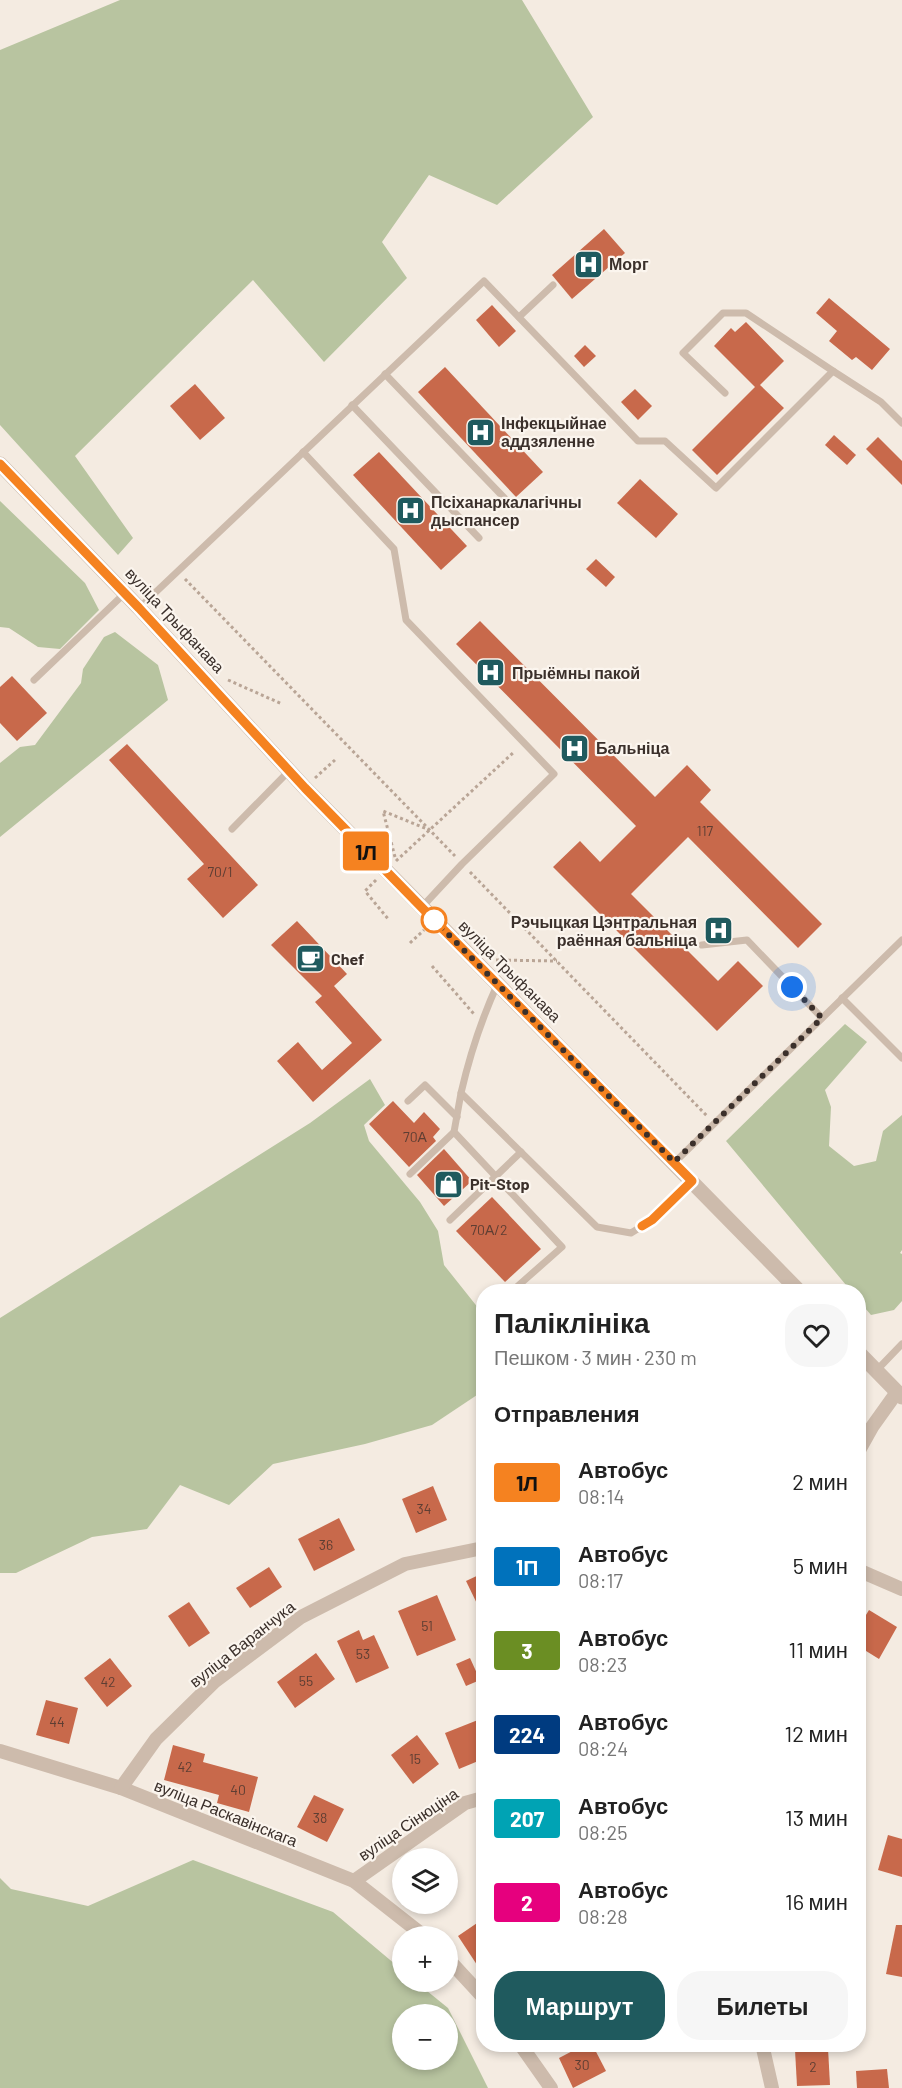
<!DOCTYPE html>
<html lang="ru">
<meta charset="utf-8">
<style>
:root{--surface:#fff;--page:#f6f6f6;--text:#222;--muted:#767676;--accent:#1f5a5e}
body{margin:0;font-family:Barlow,sans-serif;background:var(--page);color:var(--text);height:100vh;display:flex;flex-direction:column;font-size:22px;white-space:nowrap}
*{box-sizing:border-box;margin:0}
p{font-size:20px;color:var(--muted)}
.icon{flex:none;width:33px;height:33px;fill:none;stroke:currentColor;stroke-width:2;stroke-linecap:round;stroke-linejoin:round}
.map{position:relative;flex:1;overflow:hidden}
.drawer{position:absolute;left:476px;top:1284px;width:390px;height:768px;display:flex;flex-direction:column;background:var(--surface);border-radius:24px;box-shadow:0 3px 9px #0003}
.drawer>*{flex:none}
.badge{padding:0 12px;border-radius:4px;font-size:21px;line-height:39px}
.fabs{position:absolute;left:392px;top:1848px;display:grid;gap:12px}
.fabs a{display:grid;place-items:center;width:66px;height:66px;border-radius:50%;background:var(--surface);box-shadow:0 3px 9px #0003;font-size:30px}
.you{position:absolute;width:30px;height:30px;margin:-15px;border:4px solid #fff;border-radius:50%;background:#1a73e8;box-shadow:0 0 0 9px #1a73e833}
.map>.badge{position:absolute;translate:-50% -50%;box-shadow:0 0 0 3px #fff}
h2{padding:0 18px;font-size:22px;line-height:54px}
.round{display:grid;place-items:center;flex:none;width:63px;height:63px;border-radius:24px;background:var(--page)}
.summary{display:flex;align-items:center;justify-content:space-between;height:102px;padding:0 18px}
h1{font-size:28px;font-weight:700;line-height:45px}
.action{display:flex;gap:12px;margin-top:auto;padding:12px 18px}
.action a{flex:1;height:69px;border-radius:24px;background:var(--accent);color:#fff;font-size:24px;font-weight:700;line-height:69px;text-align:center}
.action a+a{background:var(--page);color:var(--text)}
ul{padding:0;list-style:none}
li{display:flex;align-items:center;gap:18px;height:84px;padding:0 18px}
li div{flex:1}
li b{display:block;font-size:22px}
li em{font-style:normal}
li .badge{min-width:66px;font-weight:700;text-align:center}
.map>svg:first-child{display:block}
.green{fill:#b8c4a0;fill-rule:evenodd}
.building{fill:#c8694b}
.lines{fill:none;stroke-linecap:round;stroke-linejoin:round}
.path{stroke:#b9a596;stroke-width:3;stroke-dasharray:3 3;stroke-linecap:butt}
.service{stroke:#cdbbac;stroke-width:7}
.minor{stroke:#cdbbac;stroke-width:14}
.tertiary{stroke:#cdbbac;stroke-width:15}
.line-casing{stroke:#fff;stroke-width:14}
.line{stroke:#f58220;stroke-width:9}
.walk{stroke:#3b302b;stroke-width:6;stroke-dasharray:0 10.8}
.stop-dot{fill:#fff;stroke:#f58220;stroke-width:3}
.labels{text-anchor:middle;stroke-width:4.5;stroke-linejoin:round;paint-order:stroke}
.number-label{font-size:14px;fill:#5e3e33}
.poi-label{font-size:16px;font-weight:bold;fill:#3b302b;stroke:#fbf5ee;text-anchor:start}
.street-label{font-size:16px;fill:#3b302b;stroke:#fbf5ee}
</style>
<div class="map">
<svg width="902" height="2088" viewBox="0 0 902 2088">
<rect width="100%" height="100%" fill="#f4ebe1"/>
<g class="green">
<polygon points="120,0 522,0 593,117 497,205 429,175 382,242 407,278 324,362 253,280 75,456 133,538 118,555 0,425 0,50"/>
<polygon points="0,501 85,583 99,610 60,649 38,647 9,628 0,627"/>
<polygon points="115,632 158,665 168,700 0,837 0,763 20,747 35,745 81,683 83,669 104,637"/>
<polygon points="845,1024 867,1042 825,1090 831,1107 829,1146 854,1166 876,1161 883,1131 902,1115 902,1250 900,1253 902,1254 902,1301 894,1310 871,1315 858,1300 858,1292 851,1291 726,1141"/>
<polygon points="370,1079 385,1105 364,1125 369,1141 420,1202 438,1231 444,1265 483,1314 483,1391 432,1425 365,1444 273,1464 229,1505 180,1485 147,1529 92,1537 16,1573 0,1573 0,1318 310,1123"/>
<path d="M193,1860l140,52 69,58v12h14l32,26 40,80h-488v-210l11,11 77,17zM447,2014v46h-45v-46z"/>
</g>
<g class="building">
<polygon points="604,229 625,253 572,299 552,275"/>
<polygon points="829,298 890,349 872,370 856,357 852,360 829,341 837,331 816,313"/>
<polygon points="492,305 516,331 499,347 476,320"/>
<polygon points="746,322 784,361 760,385 784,408 717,475 692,450 755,387 714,346 731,328 735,332"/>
<polygon points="585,345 596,356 584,367 574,356"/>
<polygon points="445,367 543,472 516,497 418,392"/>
<polygon points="195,384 225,418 200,440 170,406"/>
<polygon points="635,389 652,406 638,420 621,402"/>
<polygon points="834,435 856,455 847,465 825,445"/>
<polygon points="878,437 902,461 902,485 866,449"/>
<polygon points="379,452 467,546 441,570 353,475"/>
<polygon points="640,479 678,514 656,538 617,503"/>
<polygon points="596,559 615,577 606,587 586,569"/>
<polygon points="480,621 655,797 687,765 711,790 700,802 822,924 798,948 688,837 631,894 718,981 738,961 763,986 717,1031 553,867 580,841 600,862 636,826 456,644"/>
<polygon points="12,676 47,713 17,741 0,723 0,687"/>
<polygon points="127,744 258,885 223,918 187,879 204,864 109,760"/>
<polygon points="297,921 347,974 334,986 382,1040 313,1102 277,1061 298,1042 322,1070 352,1043 315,1002 322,996 271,945"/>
<polygon points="393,1101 414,1123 424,1112 440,1129 433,1137 436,1141 409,1167 369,1124"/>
<polygon points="444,1149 472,1181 444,1206 417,1175"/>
<polygon points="492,1197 541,1249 505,1282 456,1231"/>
<polygon points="433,1486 447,1520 416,1533 402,1499"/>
<polygon points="339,1518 355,1550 314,1571 298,1539"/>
<polygon points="269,1567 282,1587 250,1608 236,1588"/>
<polygon points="483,1573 483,1616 466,1581"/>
<polygon points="437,1595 456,1640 417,1656 398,1611"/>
<polygon points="189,1602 210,1633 189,1647 168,1616"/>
<polygon points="869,1610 897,1627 879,1659 858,1646 858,1628"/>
<polygon points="359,1630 363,1640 374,1635 389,1668 356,1683 337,1641"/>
<polygon points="316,1653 335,1679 295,1708 277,1682"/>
<polygon points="110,1658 132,1686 107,1707 84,1678"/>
<polygon points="470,1658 480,1680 466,1686 456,1664"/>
<polygon points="46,1700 78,1708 69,1744 36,1735"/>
<polygon points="483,1718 483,1759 459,1769 445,1733"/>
<polygon points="417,1735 439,1764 413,1784 391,1755"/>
<polygon points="173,1745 205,1754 203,1762 258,1777 249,1812 217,1803 219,1795 164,1780"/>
<polygon points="314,1795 344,1809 327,1842 297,1827"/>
<polygon points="888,1835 902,1839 902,1877 878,1870"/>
<polygon points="483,1919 483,1974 458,1936"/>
<polygon points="896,1925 902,1925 902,1977 886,1974"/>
<polygon points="586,2044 592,2044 606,2071 573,2088 559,2058"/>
<polygon points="828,2048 830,2085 797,2086 795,2050"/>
<polygon points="887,2069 889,2088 857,2088 856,2071"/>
</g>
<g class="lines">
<g class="path">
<polyline points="185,579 455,856"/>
<polyline points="228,680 282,704"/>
<polyline points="315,778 335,760"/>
<polyline points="395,857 383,811 427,829"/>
<polyline points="396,861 514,752"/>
<polyline points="470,872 708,1117"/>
<polyline points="376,880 365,891 389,920"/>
<polyline points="410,943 424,930"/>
<polyline points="496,960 557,961"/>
<polyline points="432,966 474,1014"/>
</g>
<g class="service">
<polyline points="519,317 553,285"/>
<polyline points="385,374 512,506"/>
<polyline points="725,393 683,353 723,313 746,313 833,371"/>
<polyline points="352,405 479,538"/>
<polyline points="303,452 394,549 406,620 554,774 462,864 421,908"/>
<polyline points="139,608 484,281 638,441 665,441 716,488 833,371 881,402 902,423"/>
<polyline points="34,680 125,593"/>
<polyline points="232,829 290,770"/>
<polyline points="702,945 747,940 822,1018"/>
<path d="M498,983c-17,37 -28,71 -37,110l136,134 34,6 21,-13 39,-38"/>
<polyline points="842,998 902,1058"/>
<polyline points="461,1093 454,1132 562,1247 511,1292"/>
<polyline points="408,1101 425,1085 457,1117"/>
<polyline points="674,1163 902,940"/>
<polyline points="410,1174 454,1132"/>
<polyline points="450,1220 521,1152"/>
<polyline points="876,1371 902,1344"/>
</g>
<g class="minor">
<polyline points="858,1452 872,1427 897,1392"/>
<polyline points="858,1570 902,1589"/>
<polyline points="0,1751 121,1788 354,1881 424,1936"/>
<polyline points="121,1788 156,1739 214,1682 301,1617 405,1564 483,1548"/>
<polyline points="354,1881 465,1803 483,1798"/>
<polyline points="447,1958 483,1997"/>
<polyline points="520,2044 551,2088"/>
<polyline points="762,2044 772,2088"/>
</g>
<g class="tertiary">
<polyline points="0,464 139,608 305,788 800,1292"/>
<polyline points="858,1352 902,1397"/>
</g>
</g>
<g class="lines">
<defs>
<polyline id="line" points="0,464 139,608 305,788 434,920 692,1181 652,1220 642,1226"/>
</defs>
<use href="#line" class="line-casing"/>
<use href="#line" class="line"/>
<polyline class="walk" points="434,920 674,1162 822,1018 792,987"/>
</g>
<defs>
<symbol id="hospital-square" viewBox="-11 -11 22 22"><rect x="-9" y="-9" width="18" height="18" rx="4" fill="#1f5a5e" stroke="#fbf5ee"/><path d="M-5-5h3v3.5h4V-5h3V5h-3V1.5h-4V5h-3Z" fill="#fff"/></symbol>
<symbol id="cafe-square" viewBox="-11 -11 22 22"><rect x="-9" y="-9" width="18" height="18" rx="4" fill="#1f5a5e" stroke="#fbf5ee"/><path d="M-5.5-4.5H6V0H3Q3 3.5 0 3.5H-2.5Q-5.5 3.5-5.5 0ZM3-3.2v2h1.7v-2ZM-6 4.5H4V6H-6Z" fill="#fff"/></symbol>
<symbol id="shop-square" viewBox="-11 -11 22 22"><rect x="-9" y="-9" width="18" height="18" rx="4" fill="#1f5a5e" stroke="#fbf5ee"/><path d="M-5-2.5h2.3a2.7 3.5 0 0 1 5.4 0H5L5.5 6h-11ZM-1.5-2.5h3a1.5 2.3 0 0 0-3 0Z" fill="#fff"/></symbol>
</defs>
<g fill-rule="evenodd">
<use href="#hospital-square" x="572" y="248" width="33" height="33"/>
<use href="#hospital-square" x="464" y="416" width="33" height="33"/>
<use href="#hospital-square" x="394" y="494" width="33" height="33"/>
<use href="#hospital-square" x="474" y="656" width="33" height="33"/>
<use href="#hospital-square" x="558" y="732" width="33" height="33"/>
<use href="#hospital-square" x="702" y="914" width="33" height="33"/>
<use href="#cafe-square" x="294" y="942" width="33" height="33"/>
<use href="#shop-square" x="432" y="1168" width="33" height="33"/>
</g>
<circle class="stop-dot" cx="434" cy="920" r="12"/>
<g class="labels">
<g class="number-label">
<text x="705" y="836">117</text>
<text x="220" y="877">70/1</text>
<text x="415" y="1142">70А</text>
<text x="489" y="1235">70А/2</text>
<text x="424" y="1514">34</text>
<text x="326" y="1550">36</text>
<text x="427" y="1631">51</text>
<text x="363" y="1659">53</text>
<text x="306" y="1686">55</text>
<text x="108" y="1687">42</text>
<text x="57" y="1727">44</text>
<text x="415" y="1764">15</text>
<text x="185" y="1772">42</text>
<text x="238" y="1795">40</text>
<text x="320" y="1823">38</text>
<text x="582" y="2070">30</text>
<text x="813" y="2072">2</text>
</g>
<g class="poi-label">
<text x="609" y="270">Морг</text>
<text x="501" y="429">Інфекцыйнае<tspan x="501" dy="18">аддзяленне</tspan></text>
<text x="431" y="508">Псіханаркалагічны<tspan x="431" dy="18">дыспансер</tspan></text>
<text x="512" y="679">Прыёмны пакой</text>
<text x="596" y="754">Бальніца</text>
<text x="697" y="928" text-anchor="end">Рэчыцкая Цэнтральная<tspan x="697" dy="18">раённая бальніца</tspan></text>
<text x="331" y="965">Chef</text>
<text x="470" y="1190">Pit-Stop</text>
</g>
<g class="street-label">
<text transform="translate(175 620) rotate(47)" y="6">вуліца Трыфанава</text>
<text transform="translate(510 971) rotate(45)" y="6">вуліца Трыфанава</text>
<text transform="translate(242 1644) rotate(-38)" y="6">вуліца Варанчука</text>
<text transform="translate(226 1813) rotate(22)" y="6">вуліца Раскавінскага</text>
<text transform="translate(408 1824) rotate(-34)" y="6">вуліца Сінюціна</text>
</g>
</g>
</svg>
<div class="fabs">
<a><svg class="icon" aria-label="layers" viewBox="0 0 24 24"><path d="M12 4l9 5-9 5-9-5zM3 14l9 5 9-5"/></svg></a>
<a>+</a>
<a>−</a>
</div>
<div class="you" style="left:792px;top:987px"></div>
<b class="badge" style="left:366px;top:851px;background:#f58220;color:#111">1Л</b>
<section class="drawer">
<div class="summary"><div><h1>Паліклініка</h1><p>Пешком · 3 мин · 230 m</p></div><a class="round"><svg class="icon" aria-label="heart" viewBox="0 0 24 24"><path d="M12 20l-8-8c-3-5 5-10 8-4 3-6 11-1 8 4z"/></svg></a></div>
<h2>Отправления</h2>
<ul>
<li><span class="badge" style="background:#f58220;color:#111">1Л</span><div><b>Автобус</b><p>08:14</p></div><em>2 мин</em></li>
<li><span class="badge" style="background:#0072bc;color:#fff">1П</span><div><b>Автобус</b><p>08:17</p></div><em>5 мин</em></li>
<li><span class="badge" style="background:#6b8e23;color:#fff">3</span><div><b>Автобус</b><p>08:23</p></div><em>11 мин</em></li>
<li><span class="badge" style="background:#003b80;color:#fff">224</span><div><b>Автобус</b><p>08:24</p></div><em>12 мин</em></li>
<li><span class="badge" style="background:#00a3b4;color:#fff">207</span><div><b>Автобус</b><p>08:25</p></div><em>13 мин</em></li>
<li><span class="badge" style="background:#e6007e;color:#fff">2</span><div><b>Автобус</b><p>08:28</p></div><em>16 мин</em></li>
</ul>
<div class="action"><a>Маршрут</a><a>Билеты</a></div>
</section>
</div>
